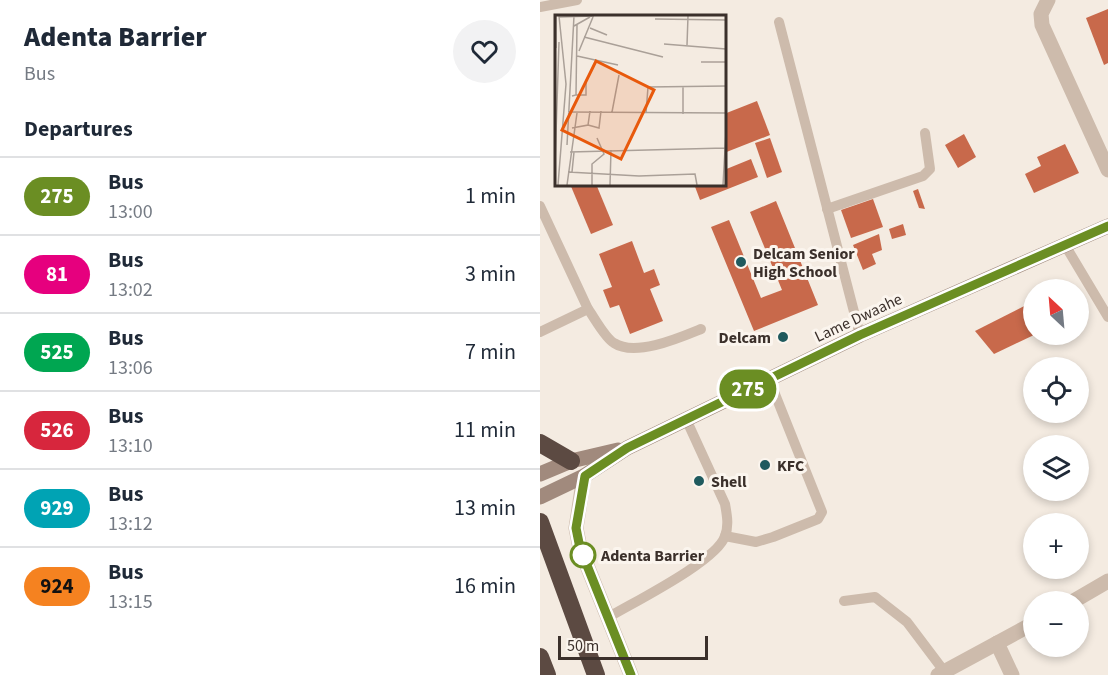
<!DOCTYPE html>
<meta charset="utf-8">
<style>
:root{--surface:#fff;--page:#f2f2f3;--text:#1f2937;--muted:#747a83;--line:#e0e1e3}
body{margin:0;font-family:"Source Sans 3",sans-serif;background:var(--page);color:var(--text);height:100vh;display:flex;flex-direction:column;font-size:22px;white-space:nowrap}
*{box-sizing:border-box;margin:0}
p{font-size:20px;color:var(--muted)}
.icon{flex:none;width:33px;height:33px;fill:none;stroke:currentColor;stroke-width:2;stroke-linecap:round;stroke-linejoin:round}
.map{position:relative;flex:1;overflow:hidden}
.panel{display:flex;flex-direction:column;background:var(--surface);width:540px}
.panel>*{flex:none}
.badge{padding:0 12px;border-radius:20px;font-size:21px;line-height:39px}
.needle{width:39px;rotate:334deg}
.buttons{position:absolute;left:483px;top:279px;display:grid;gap:12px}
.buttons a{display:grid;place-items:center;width:66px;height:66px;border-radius:50%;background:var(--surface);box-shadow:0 3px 9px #0003;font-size:30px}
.scale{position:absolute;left:18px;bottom:15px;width:150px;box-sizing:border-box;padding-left:6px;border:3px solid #3b302b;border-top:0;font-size:16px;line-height:21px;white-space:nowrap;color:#3b302b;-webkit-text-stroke:4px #fbf5ee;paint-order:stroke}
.map>.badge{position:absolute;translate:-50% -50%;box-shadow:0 0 0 3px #fff}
h2{padding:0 24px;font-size:22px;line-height:54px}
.round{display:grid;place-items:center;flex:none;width:63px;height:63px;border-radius:32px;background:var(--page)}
.headline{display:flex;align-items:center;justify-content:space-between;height:102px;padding:0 24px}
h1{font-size:28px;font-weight:800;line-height:45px}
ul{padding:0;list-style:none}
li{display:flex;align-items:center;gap:18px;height:78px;padding:0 24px;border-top:2px solid var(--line)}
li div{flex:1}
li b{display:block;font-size:22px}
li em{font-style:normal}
li .badge{min-width:66px;font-weight:700;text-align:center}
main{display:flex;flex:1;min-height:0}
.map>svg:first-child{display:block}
.building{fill:#c8694b}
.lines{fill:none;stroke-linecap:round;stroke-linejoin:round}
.lane{stroke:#cdbbac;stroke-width:10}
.street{stroke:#cdbbac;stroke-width:15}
.secondary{stroke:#a18a7d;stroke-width:15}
.highway{stroke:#5c4a42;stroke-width:18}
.line-casing{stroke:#fff;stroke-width:14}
.line{stroke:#6b8e23;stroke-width:9}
.poi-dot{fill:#1f5a5e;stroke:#fbf5ee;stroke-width:2}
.stop-dot{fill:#fff;stroke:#6b8e23;stroke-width:3}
.labels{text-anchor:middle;stroke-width:6;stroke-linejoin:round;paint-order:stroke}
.poi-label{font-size:16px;font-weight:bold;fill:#3b302b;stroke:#fbf5ee;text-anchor:start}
.street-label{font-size:16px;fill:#3b302b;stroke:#fbf5ee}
.stop-label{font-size:16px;font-weight:bold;fill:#3b302b;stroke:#fbf5ee;text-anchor:start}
.inset-road{fill:none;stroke:#aaa098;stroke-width:1.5}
.view{fill:#e8590c;fill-opacity:0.15;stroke:#e8590c;stroke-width:3}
.inset-edge{fill:none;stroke:#3b302b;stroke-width:3}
</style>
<main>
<section class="panel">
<div class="headline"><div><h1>Adenta Barrier</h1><p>Bus</p></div><a class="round"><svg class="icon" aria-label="heart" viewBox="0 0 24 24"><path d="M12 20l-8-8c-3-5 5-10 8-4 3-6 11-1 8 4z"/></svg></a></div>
<h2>Departures</h2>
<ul>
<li><span class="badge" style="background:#6b8e23;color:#fff">275</span><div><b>Bus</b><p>13:00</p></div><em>1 min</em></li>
<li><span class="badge" style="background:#e6007e;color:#fff">81</span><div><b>Bus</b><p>13:02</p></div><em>3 min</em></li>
<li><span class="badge" style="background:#00a651;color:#fff">525</span><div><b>Bus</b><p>13:06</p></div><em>7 min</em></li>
<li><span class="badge" style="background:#d7263d;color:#fff">526</span><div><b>Bus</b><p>13:10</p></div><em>11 min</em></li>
<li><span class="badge" style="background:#00a3b4;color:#fff">929</span><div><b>Bus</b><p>13:12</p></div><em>13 min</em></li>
<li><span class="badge" style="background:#f58220;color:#111">924</span><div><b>Bus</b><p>13:15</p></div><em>16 min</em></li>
</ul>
</section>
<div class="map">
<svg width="568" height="675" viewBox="0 0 568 675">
<rect width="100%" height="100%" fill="#f4ebe1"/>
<g class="building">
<polygon points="568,9 568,63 564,65 546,18"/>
<polygon points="217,101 230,135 184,153 184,114"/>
<polygon points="424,134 436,157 418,168 405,145"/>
<polygon points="230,138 242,172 227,178 215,143"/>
<polygon points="525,144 539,173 494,193 485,174 501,166 497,157"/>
<polygon points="211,159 218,177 160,200 154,184 184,184 184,170"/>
<polygon points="30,184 56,184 73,225 51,234"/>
<polygon points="378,189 385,209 379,208 373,191"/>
<polygon points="333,199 343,227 311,238 301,210"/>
<polygon points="236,201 278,305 214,331 171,227 189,220 221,298 242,290 210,212"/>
<polygon points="363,224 366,235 352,239 349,229"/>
<polygon points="339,234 342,250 332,254 336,264 323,270 313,245"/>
<polygon points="92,241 104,273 114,269 120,285 110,289 123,321 90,334 79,305 70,308 63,290 72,287 59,254"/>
<polygon points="494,301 494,335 454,354 435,331"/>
</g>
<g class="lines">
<g class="lane">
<polyline points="0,7 37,0"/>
<polyline points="239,22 320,335"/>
<polyline points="0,206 48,309 0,332"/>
<polyline points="287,209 383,176 390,169 385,133"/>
<polyline points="525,245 568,317"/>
<path d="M48,309c6,8 17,29 26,34 21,14 65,-5 87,-14"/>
<polyline points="185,536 216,542 233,537 278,519 282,512 229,379"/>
<polyline points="304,601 335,597 367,622 407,675"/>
<path d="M69,617c25,-15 108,-56 116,-81 4,-10 2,-21 0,-32l-39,-85"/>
</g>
<g class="street">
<polyline points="508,0 501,14 502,25 568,170"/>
<polyline points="44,476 36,528 40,548 91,675"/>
<polyline points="532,602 568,581"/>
<polyline points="457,643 472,675"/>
<polyline points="398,675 494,623"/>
</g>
<g class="secondary">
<polyline points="0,474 31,461 78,450"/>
<polyline points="0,497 44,476 87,448 320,335 568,226"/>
</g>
<g class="highway">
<polyline points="0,443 31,461"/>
<polyline points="0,522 56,675"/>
<polyline points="0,657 7,675"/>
</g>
</g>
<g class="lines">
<defs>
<polyline id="line" points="91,675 40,548 36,528 45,476 87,448 320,335 568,226"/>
</defs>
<use href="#line" class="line-casing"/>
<use href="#line" class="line"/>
</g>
<g class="poi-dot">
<circle cx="201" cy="262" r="6"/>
<circle cx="243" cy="337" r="6"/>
<circle cx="225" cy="465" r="6"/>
<circle cx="159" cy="481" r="6"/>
</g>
<circle class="stop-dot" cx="43" cy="555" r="12"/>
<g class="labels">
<g class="poi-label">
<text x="213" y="259">Delcam Senior<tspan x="213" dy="18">High School</tspan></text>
<text x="231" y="343" text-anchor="end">Delcam</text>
<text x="237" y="471">KFC</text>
<text x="171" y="487">Shell</text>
</g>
<g class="street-label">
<text transform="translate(318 317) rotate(-25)" y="6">Lame Dwaahe</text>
</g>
<g class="stop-label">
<text x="61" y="561">Adenta Barrier</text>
</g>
</g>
<g transform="translate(15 15)">
<rect width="171" height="171" fill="#f4ebe1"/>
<path class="inset-road" d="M4,2l35,-1M100,4l71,1M19,11l16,-9M35,13l17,7M29,22l79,20M109,29l62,5M132,30l1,-29M1,33v-32M24,36l14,-34M22,41l41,9M146,47h25M128,72v27M21,80h10v-13M17,81l4,-1 1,-70M13,97l158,1M57,97l7,-37M91,98l2,-26 78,-1M33,110l11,3 2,-17M17,113l16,-3 2,-14M12,130l7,-129M15,137l155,-4M0,149l4,-122M13,157l71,4 56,-2 2,11M17,157l2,-20M3,170l8,-101 -7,-68M12,170l10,-72M37,170v-21l12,-10 -7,-16M55,170l1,-35M168,170l3,-53"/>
<path class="view" d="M41,46l58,29 -33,69 -59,-29z"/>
<rect width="171" height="171" class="inset-edge"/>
</g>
</svg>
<div class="buttons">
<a><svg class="needle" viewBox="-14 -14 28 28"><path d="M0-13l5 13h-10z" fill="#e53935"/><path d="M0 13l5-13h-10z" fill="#747a83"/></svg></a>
<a><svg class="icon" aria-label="locate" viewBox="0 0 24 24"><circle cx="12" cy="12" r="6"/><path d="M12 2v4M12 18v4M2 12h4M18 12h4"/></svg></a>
<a><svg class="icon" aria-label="layers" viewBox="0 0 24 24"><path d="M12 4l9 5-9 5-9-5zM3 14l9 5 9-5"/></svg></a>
<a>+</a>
<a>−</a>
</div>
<div class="scale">50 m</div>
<b class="badge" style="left:208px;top:389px;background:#6b8e23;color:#fff">275</b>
</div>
</main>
